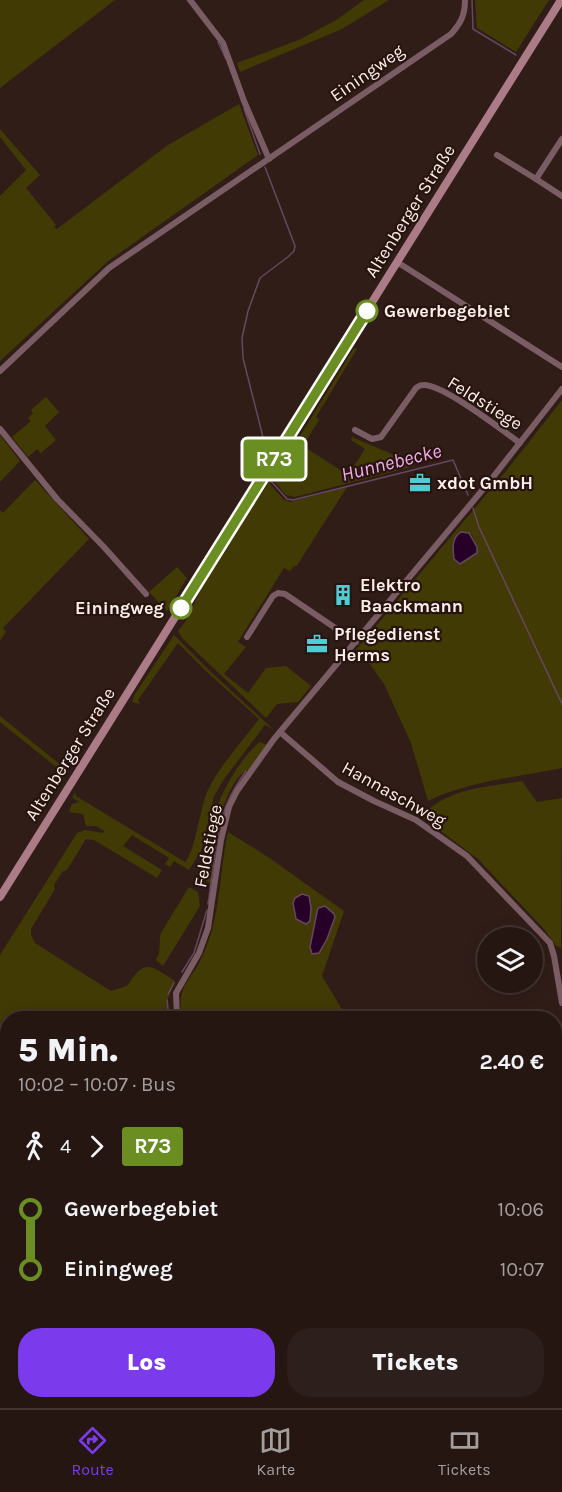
<!DOCTYPE html>
<html lang="de">
<meta charset="utf-8">
<style>
:root{--surface:#251612;--page:#2d1f1b;--text:#f1f3f6;--muted:#a39f9f;--line:#423532;--accent:#7c3aed}
body{margin:0;font-family:Karla,sans-serif;background:var(--page);color:var(--text);height:100vh;display:flex;flex-direction:column;font-size:22px;white-space:nowrap}
*{box-sizing:border-box;margin:0}
p{font-size:20px;color:var(--muted)}
.icon{flex:none;width:33px;height:33px;fill:none;stroke:currentColor;stroke-width:2;stroke-linecap:round;stroke-linejoin:round}
.map{position:relative;flex:1;overflow:hidden}
.drawer{position:absolute;left:0px;top:1011px;width:562px;height:398px;display:flex;flex-direction:column;background:var(--surface);border-radius:24px 24px 0 0;box-shadow:0 3px 15px #0003,0 0 0 2px var(--line)}
.drawer>*{flex:none}
.badge{padding:0 12px;border-radius:4px;font-size:21px;line-height:39px}
.controls{position:absolute;left:477px;top:927px;display:grid;gap:12px}
.controls a{display:grid;place-items:center;width:66px;height:66px;border-radius:50%;background:var(--surface);box-shadow:0 3px 15px #0003,0 0 0 2px var(--line);font-size:30px}
.map>.badge{position:absolute;translate:-50% -50%;box-shadow:0 0 0 3px #fff}
.legs{display:flex;align-items:center;gap:9px;height:66px;padding:0 18px;font-size:20px}
.legs p{margin-inline-start:auto}
.summary{display:flex;align-items:center;justify-content:space-between;height:102px;padding:0 18px}
h1{font-size:33px;font-weight:800;line-height:45px}
.cta{display:flex;gap:12px;margin-top:auto;padding:12px 18px}
.cta a{flex:1;height:69px;border-radius:24px;background:var(--accent);color:#fff;font-size:24px;font-weight:800;line-height:69px;text-align:center}
.cta a+a{background:var(--page);color:var(--text)}
ul{padding:0 18px;list-style:none}
li{display:flex;align-items:center;gap:21px;height:60px;font-size:22px}
li i{display:grid;place-items:center;width:9px;height:100%;margin:0 8px;background:currentColor}
li i::after{content:'';width:15px;height:15px;margin:-8px;border:4px solid;border-radius:50%;background:var(--surface)}
li p{margin-inline-start:auto}
li:first-child i{background:linear-gradient(#0000 50%,currentColor 0)}
li:last-child i{background:linear-gradient(currentColor 50%,#0000 0)}
.dock{display:flex;justify-content:space-around;align-items:center;height:84px;border-top:2px solid var(--line);background:var(--surface);font-size:16px;color:var(--muted)}
.dock a{display:grid;justify-items:center;gap:3px}
.dock .on{color:var(--accent)}
.map>svg:first-child{display:block}
.green{fill:#413a04;fill-rule:evenodd}
.water{fill:#260026;stroke:#664761;stroke-width:1.5}
.lines{fill:none;stroke-linecap:round;stroke-linejoin:round}
.stream{stroke:#664761;stroke-width:1.5}
.street{stroke:#7a5c64;stroke-width:6}
.secondary{stroke:#ab7c88;stroke-width:8}
.line-1-casing{stroke:#fff;stroke-width:14}
.line-1{stroke:#6b8e23;stroke-width:9}
.stop-1-dot{fill:#fff;stroke:#6b8e23;stroke-width:3}
.labels{text-anchor:middle;stroke-width:4.5;stroke-linejoin:round;paint-order:stroke}
.street-label{font-size:18px;fill:#fceeea;stroke:#27140f}
.stop-label{font-size:18px;font-weight:bold;fill:#fceeea;stroke:#27140f;text-anchor:start}
.poi-label{font-size:18px;font-weight:bold;fill:#fceeea;stroke:#27140f;text-anchor:start}
.water-label{font-size:20px;font-style:italic;fill:#f2abed;stroke:#27140f}
</style>
<div class="map">
<svg width="562" height="1408" viewBox="0 0 562 1408">
<rect width="100%" height="100%" fill="#311d18"/>
<g class="green">
<polygon points="0,0 115,0 0,88"/>
<polygon points="364,0 389,0 342,29 240,72 237,63 301,39 336,20"/>
<polygon points="475,0 549,0 516,52 477,28"/>
<polygon points="239,104 258,155 107,262 0,361 0,196 26,170 0,137 0,129 40,175 26,188 56,225 54,227 57,229 168,145"/>
<polygon points="354,348 357,349 316,417 319,420 303,446 348,475 365,449 351,440 352,437 394,455 396,451 415,466 295,497 286,495 273,480 270,484 284,500 290,502 347,487 296,567 294,566 290,571 284,568 238,642 246,647 224,674 248,693 266,668 286,666 311,686 298,702 277,704 266,718 182,638 178,631 186,621 201,589 266,484 286,459"/>
<polygon points="46,397 59,412 45,426 56,440 41,453 37,449 28,457 12,437 31,421 28,418 33,413 31,410"/>
<path d="M562,400v368c-44,9 -94,13 -134,33l-17,-58 -27,-59 -24,-34 -5,1 151,-180zM464,532l8,3 5,12 -2,8 -13,8 -8,-4 -1,-15 5,-10z"/>
<polygon points="0,435 20,461 0,482"/>
<polygon points="35,480 89,539 3,628 6,632 0,641 0,510 3,513"/>
<polygon points="177,567 187,578 167,611 149,592"/>
<path d="M174,635l38,38 62,57 -9,-5 -41,54 -10,17 -13,55 -12,19 -15,-9 -4,6 -5,-3 4,-6 -37,-23 -9,11 39,24 -5,8 -63,-38 -8,-1 -19,31 -5,2 -8,13 1,4 -24,40v6l4,8 76,48 16,-5c18,-28 23,-21 48,-5l-8,20 3,17h-162l-1,39 -7,-5v-97l77,-122 8,-3 18,3 1,-2 -8,-5h-10l-3,-12 -14,-2 3,-8 7,-2 -7,-5 3,-4 1,3 109,66c10,-10 15,-53 22,-70 12,-26 35,-50 52,-73l-52,-47 -29,-29 -40,57 2,4 -8,-2 3,-8z"/>
<polygon points="0,716 67,770 65,774 0,722"/>
<path d="M260,742l7,3 -18,24c-28,14 -39,86 -38,115l-6,-4 -4,-17c8,-13 7,-27 11,-41 7,-26 27,-63 48,-80z"/>
<path d="M522,781l15,21 25,-4 -1,150 -5,-2 -12,-17 -66,-70 -56,-42c22,-29 66,-30 100,-36z"/>
<path d="M228,832l40,25 76,54 -22,65 25,42h-165c-6,-33 9,-36 21,-63 18,-39 16,-82 25,-123zM325,906l10,9 -8,24 -8,14 -9,-6 8,-39z"/>
<path d="M189,887l9,5 2,14 -37,60 -7,-6c6,-9 2,-18 5,-27z"/>
<polygon points="7,1246 7,1295 0,1296 0,1247"/>
</g>
<g class="water">
<path d="M461,532l8,1 8,14v6l-17,11 -6,-5c-1,-11 -3,-20 7,-27z"/>
<polygon points="302,894 309,896 311,908 310,921 306,924 296,919 293,903 295,898"/>
<polygon points="325,906 334,914 335,917 327,939 319,953 312,954 310,947 317,912 318,908"/>
</g>
<g class="lines">
<g class="stream">
<polyline points="472,0 473,29 516,55"/>
<polyline points="218,42 226,59"/>
<polyline points="244,109 260,154"/>
<polyline points="265,167 295,246 294,251 289,256 260,278 248,311 242,338 243,358 267,453"/>
<polyline points="271,481 287,499 293,500 453,460 468,495"/>
<polyline points="473,508 479,527 562,704"/>
<path d="M217,842c4,-29 12,-47 29,-71"/>
<polyline points="208,904 216,847"/>
<polyline points="182,972 194,953 207,910"/>
<polyline points="168,994 174,983"/>
<polyline points="167,1000 169,1018"/>
<polyline points="0,1036 8,1043"/>
<polyline points="555,1179 562,1174"/>
<polyline points="555,1390 562,1389"/>
<polyline points="0,1397 8,1395"/>
<polyline points="245,1401 247,1408"/>
<polyline points="493,1408 498,1404 509,1401"/>
</g>
<g class="street">
<polyline points="190,0 223,43 244,101 269,159"/>
<polyline points="497,155 536,179 562,139"/>
<polyline points="536,179 562,196"/>
<polyline points="397,262 562,367"/>
<path d="M0,371l109,-103 342,-234c10,-11 14,-19 14,-34"/>
<polyline points="0,429 57,499 103,546 146,594"/>
<path d="M355,430l17,9 9,-2 35,-49c3,-2 3,-3 8,-3 20,0 78,45 96,58"/>
<polyline points="247,637 273,596 278,593 285,594 356,642"/>
<polyline points="280,732 338,782 374,801 416,820 467,856 550,943 554,956 562,1003"/>
<polyline points="177,1018 176,993 199,953 208,928 221,840 229,807 237,791 274,739 490,481 562,389"/>
<polyline points="555,1186 562,1181"/>
<polyline points="251,1401 253,1408"/>
<polyline points="0,1404 10,1401"/>
</g>
<polyline class="secondary" points="0,897 561,0"/>
</g>
<g class="lines">
<defs>
<polyline id="line-1" points="181,608 367,311"/>
</defs>
<use href="#line-1" class="line-1-casing"/>
<use href="#line-1" class="line-1"/>
</g>
<defs>
<symbol id="office-bare" viewBox="-9 -9 18 18"><path d="M-6-3h4V-5.5h4V-3h4V5H-6ZM-1-4.5V-3h2v-1.5ZM-6 0V1H6V0Z" fill="#51ccd4" stroke="#27140f" stroke-width="2.5" paint-order="stroke"/></symbol>
<symbol id="building-bare" viewBox="-9 -9 18 18"><path d="M-4-6H4V6H1V3H-1V6H-4ZM-2.5-4.3h1.7v1.8h-1.7ZM.8-4.3h1.7v1.8H.8ZM-2.5-1h1.7V.8h-1.7ZM.8-1h1.7V.8H.8Z" fill="#51ccd4" stroke="#27140f" stroke-width="2.5" paint-order="stroke"/></symbol>
</defs>
<g fill-rule="evenodd">
<use href="#office-bare" x="405" y="468" width="30" height="30"/>
<use href="#building-bare" x="328" y="580" width="30" height="30"/>
<use href="#office-bare" x="302" y="629" width="30" height="30"/>
</g>
<g class="stop-1-dot">
<circle cx="367" cy="311" r="10"/>
<circle cx="181" cy="608" r="10"/>
</g>
<g class="labels">
<g class="street-label">
<text transform="translate(367 73) rotate(-35)" y="6">Einingweg</text>
<text transform="translate(410 211) rotate(-58)" y="6">Altenberger Straße</text>
<text transform="translate(485 403) rotate(32)" y="6">Feldstiege</text>
<text transform="translate(70 754) rotate(-58)" y="6">Altenberger Straße</text>
<text transform="translate(394 794) rotate(29)" y="6">Hannaschweg</text>
<text transform="translate(208 846) rotate(-79)" y="6">Feldstiege</text>
</g>
<g class="stop-label">
<text x="384" y="317">Gewerbegebiet</text>
<text x="164" y="614" text-anchor="end">Einingweg</text>
</g>
<g class="poi-label">
<text x="437" y="489">xdot GmbH</text>
<text x="360" y="591">Elektro<tspan x="360" dy="21">Baackmann</tspan></text>
<text x="334" y="640">Pflegedienst<tspan x="334" dy="21">Herms</tspan></text>
</g>
<g class="water-label">
<text transform="translate(391 462) rotate(-14)" y="7">Hunnebecke</text>
</g>
</g>
</svg>
<div class="controls">
<a><svg class="icon" aria-label="layers" viewBox="0 0 24 24"><path d="M12 4l9 5-9 5-9-5zM3 14l9 5 9-5"/></svg></a>
</div>
<b class="badge" style="left:274px;top:459px;background:#6b8e23;color:#fff">R73</b>
<section class="drawer">
<div class="summary"><div><h1>5 Min.</h1><p>10:02 – 10:07 · Bus</p></div><b>2.40 €</b></div>
<div class="legs"><svg class="icon" aria-label="walk" viewBox="0 0 24 24"><circle cx="13" cy="4" r="2"/><path d="M13 8l-2 6 4 7M11 14l-3 7M7 12l3-4h3l4 4"/></svg>4<svg class="icon" aria-label="forward" viewBox="0 0 24 24"><path d="M9 5l7 7-7 7"/></svg><b class="badge" style="background:#6b8e23;color:#fff">R73</b></div>
<ul>
<li><i style="color:#6b8e23"></i><b>Gewerbegebiet</b><p>10:06</p></li>
<li><i style="color:#6b8e23"></i><b>Einingweg</b><p>10:07</p></li>
</ul>
<div class="cta"><a>Los</a><a>Tickets</a></div>
</section>
</div>
<nav class="dock">
<a class="on"><svg class="icon" aria-label="directions" viewBox="0 0 24 24"><path d="M12 3l9 9-9 9-9-9zM9 14v-3h6M13 9l2 2-2 2"/></svg>Route</a>
<a><svg class="icon" aria-label="map" viewBox="0 0 24 24"><path d="M3 6l6-2 6 2 6-2v14l-6 2-6-2-6 2zM9 4v14M15 6v14"/></svg>Karte</a>
<a><svg class="icon" aria-label="tickets" viewBox="0 0 24 24"><path d="M3 7h18v10H3zM15 7v10"/></svg>Tickets</a>
</nav>
